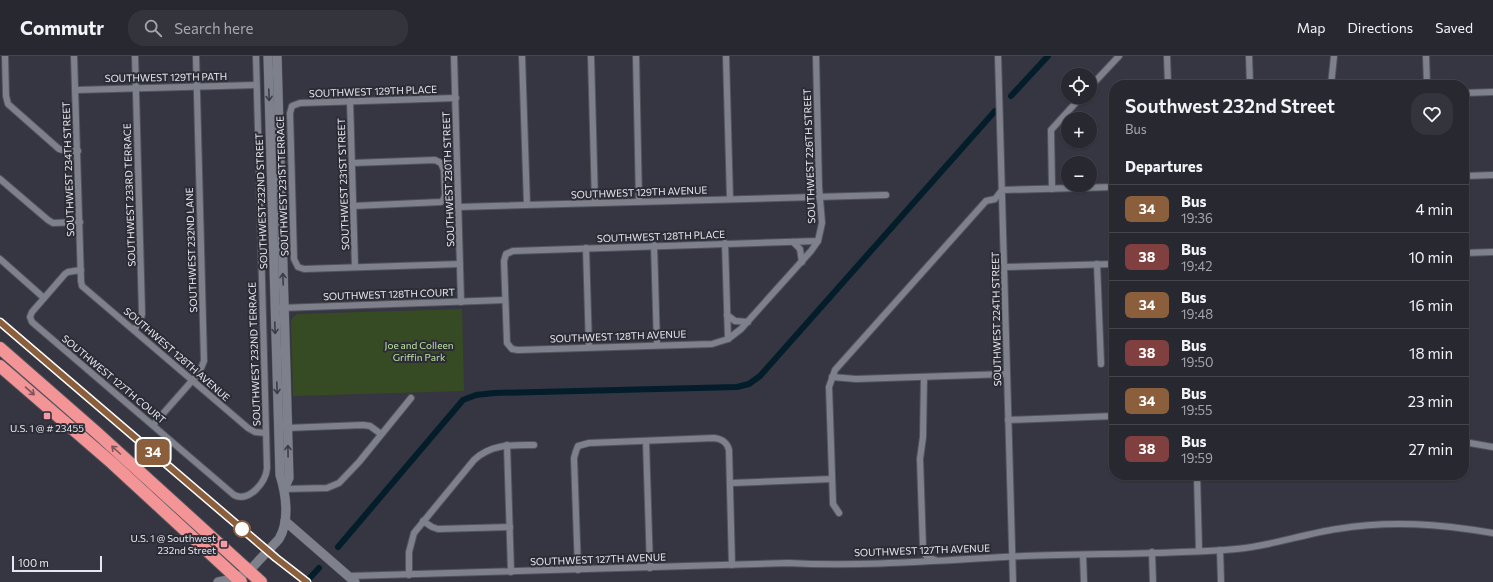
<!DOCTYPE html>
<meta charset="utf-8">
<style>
:root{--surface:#282831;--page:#34343d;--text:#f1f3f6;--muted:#a5a6ab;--line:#44444d}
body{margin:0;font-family:Commissioner,sans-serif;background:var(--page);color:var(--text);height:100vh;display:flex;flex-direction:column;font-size:15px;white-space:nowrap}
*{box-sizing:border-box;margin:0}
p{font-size:13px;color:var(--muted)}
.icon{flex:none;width:22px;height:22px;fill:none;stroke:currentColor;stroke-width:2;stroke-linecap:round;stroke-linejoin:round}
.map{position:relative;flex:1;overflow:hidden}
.side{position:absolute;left:1109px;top:24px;width:360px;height:400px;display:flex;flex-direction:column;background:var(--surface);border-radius:16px;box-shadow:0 1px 3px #0004,0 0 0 1px var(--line)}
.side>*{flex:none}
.badge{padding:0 8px;border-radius:6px;font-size:14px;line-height:26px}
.tools{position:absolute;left:1061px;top:12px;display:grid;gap:8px}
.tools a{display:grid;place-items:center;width:36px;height:36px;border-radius:50%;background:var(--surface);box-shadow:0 1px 3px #0004,0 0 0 1px var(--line);font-size:20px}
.scale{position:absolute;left:12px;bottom:10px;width:90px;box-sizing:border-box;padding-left:4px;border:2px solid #e7e8ef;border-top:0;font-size:11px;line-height:14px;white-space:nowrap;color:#e7e8ef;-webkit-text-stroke:3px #2b2c36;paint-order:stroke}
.map>.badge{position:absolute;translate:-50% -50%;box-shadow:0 0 0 2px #fff}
h2{padding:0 16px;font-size:15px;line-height:36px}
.round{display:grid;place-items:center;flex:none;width:42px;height:42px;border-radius:16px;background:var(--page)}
.summary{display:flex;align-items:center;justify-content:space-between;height:68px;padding:0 16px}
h1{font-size:19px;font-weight:600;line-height:30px}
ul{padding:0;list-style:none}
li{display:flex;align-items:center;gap:12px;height:48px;padding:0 16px;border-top:1px solid var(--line)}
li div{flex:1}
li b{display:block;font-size:15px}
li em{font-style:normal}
li .badge{min-width:44px;font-weight:700;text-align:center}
header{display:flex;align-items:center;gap:24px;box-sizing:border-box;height:56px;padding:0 20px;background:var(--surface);border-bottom:1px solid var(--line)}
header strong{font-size:19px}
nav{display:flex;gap:22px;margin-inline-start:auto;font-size:14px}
.search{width:280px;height:36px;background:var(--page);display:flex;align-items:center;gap:10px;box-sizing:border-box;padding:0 14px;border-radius:16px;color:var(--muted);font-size:15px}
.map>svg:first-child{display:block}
.green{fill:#364b24}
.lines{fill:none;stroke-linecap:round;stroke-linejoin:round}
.canal{stroke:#031d2a;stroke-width:6}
.street-casing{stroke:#52535b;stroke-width:8}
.secondary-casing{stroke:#52535b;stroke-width:10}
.highway-casing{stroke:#52535b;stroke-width:14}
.street{stroke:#7e808c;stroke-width:6}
.secondary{stroke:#7e808c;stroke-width:9}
.highway{stroke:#f39496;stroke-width:12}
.oneway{stroke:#3c3d47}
.oneway2{stroke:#7b565c}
.line-casing{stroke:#fff;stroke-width:9}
.line{stroke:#8b5e3c;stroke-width:6}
.poi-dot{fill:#f39aab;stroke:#2b2c36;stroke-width:1.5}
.stop-dot{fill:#fff;stroke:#8b5e3c;stroke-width:2}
.labels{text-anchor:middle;stroke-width:4;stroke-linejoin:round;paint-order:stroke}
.street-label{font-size:10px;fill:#e7e8ef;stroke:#2b2c36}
.park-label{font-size:10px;fill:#bde39f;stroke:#2b2c36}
.poi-label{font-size:10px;fill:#e7e8ef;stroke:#2b2c36}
</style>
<header>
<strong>Commutr</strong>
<div class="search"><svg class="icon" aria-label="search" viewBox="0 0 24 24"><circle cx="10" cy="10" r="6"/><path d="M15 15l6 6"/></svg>Search here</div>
<nav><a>Map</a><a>Directions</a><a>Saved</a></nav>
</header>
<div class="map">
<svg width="1493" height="526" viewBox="0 0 1493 526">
<rect width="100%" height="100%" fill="#353641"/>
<polygon class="green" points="462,253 464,335 293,340 291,264 297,258"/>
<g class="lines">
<g class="canal">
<polyline points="1011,40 1048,0"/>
<polyline points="338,491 463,344 476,339 494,337 737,331 749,328 760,320 995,55"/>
<polyline points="306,526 319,512"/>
</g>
<defs>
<g id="street">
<polyline points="5,0 6,40 8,48 59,93 66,95 78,95"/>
<polyline points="74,0 81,225 82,230 248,372 255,376 266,377"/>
<polyline points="454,0 461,246"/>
<polyline points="522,0 527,149"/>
<polyline points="591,0 595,147"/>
<polyline points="636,0 639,146"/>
<polyline points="726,0 730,143"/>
<polyline points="816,0 819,131 822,167 818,185 811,195 741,273 728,283 712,288 518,294 512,293 507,287 504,205 506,198 513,195 818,185"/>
<polyline points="998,0 1013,526"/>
<polyline points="1167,0 1168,29"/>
<polyline points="1249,0 1250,29"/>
<polyline points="1426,0 1427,29"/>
<polyline points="1331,29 1334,0"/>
<polyline points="1090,31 1119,0"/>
<polyline points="76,34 256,29"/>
<polyline points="1464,37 1493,36"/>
<polyline points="456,42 300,47 292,50 290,57 294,203 298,211 304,213 460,208"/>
<polyline points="350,45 355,211"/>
<polyline points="352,107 435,104 441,107 444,114 445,138 444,143 441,146 353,150"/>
<polyline points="1464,120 1493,119"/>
<polyline points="0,123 48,164 53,167 80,166"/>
<polyline points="1052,133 1051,74 1081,41"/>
<polyline points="458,151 886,139"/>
<polyline points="793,186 800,193 802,206"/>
<polyline points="725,187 728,283"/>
<polyline points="654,189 657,289"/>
<polyline points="586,192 589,291"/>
<polyline points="1464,197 1493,196"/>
<polyline points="0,203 44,242"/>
<polyline points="1097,208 1101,308"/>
<polyline points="1005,211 1114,208"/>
<path d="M81,214l-13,2 -3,2 -33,38 -2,5 2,5 202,173c15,8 32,-13 33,-27l-11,-412"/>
<polyline points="280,252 505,244"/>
<polyline points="727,259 735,265 748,266"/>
<polyline points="134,274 140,266 142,258 135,0"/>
<polyline points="832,321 856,323 1007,318"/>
<path d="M924,321l-1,60 -3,22 3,89c1,7 4,10 12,12"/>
<polyline points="1008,364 1114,360"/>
<polyline points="153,369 198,318 202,310 204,305 196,0"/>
<polyline points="286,372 363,369 370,370 381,378"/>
<polyline points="646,385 650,512"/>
<polyline points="1464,386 1493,391"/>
<polyline points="507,389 511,516"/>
<polyline points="1197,419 1199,495"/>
<polyline points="731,427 832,423"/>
<polyline points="284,433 327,432 339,427 359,406 411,342"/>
<polyline points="839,457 833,448 829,331 835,314 986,145 995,143 1002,134 1114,131"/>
<polyline points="423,465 432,471 438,473 510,471"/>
<polyline points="1220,494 1221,526"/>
<polyline points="1152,496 1153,526"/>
<polyline points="1083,499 1084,526"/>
<path d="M578,514l-4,-112 2,-7 2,-5 11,-3 125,-5c8,1 13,4 15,12l3,115"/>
<path d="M409,519v-23l5,-19 60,-73c17,-16 37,-15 60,-15"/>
<path d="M349,520l439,-13c78,4 157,-3 235,-7 71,-3 142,-1 213,-7 35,-3 67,-15 101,-20 54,-9 102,-5 156,4"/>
</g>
<g id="secondary">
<polyline points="277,0 289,422 284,433"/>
<polyline points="285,465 355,526"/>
<path d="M218,526l19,-4 12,-7 30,-32c11,-18 7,-45 1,-64l-12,-419"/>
</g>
<g id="highway">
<polyline points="0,292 96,376 261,526"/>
<polyline points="0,310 112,407 241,526"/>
</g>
</defs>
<use href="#street" class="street-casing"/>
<use href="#secondary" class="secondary-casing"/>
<use href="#highway" class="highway-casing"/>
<use href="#street" class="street"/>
<use href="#secondary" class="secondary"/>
<use href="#highway" class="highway"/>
</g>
<defs><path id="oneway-shaft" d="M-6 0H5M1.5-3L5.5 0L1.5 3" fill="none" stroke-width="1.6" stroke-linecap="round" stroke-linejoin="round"/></defs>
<g class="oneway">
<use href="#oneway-shaft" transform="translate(269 39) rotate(88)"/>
<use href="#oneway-shaft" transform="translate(283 223) rotate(-92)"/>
<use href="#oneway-shaft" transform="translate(275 272) rotate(88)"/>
<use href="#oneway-shaft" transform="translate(277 332) rotate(88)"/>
<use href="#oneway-shaft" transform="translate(288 395) rotate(-91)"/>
</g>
<g class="oneway2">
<use href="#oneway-shaft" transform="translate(30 335) rotate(41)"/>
<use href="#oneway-shaft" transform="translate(116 394) rotate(-138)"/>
</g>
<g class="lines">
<defs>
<polyline id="line" points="0,266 276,502 307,526"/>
</defs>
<use href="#line" class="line-casing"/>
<use href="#line" class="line"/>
</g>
<g class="poi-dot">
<rect x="43" y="356" width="8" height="8" rx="2"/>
<rect x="220" y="484" width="8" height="8" rx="2"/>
</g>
<circle class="stop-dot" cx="242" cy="473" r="8"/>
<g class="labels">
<g class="street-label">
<text transform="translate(166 21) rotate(-1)" y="4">SOUTHWEST 129TH PATH</text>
<text transform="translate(373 35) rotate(-2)" y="4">SOUTHWEST 129TH PLACE</text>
<text transform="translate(809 100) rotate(-92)" y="4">SOUTHWEST 226TH STREET</text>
<text transform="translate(68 113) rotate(-92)" y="4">SOUTHWEST 234TH STREET</text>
<text transform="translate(448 123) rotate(-92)" y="4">SOUTHWEST 230TH STREET</text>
<text transform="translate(343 128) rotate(-92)" y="4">SOUTHWEST 231ST STREET</text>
<text transform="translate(282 130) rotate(-92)" y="4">SOUTHWEST 231ST TERRACE</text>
<text transform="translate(639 136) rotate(-2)" y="4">SOUTHWEST 129TH AVENUE</text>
<text transform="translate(129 139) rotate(-92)" y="4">SOUTHWEST 233RD TERRACE</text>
<text transform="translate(261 145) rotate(-92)" y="4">SOUTHWEST 232ND STREET</text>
<text transform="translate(661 180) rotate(-2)" y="4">SOUTHWEST 128TH PLACE</text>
<text transform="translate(191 194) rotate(-92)" y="4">SOUTHWEST 232ND LANE</text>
<text transform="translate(389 238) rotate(-2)" y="4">SOUTHWEST 128TH COURT</text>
<text transform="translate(996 263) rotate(-91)" y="4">SOUTHWEST 224TH STREET</text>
<text transform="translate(618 280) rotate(-2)" y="4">SOUTHWEST 128TH AVENUE</text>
<text transform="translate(177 298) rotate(41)" y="4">SOUTHWEST 128TH AVENUE</text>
<text transform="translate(254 298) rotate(-92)" y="4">SOUTHWEST 232ND TERRACE</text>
<text transform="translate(114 323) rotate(40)" y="4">SOUTHWEST 127TH COURT</text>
<text transform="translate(922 494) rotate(-2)" y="4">SOUTHWEST 127TH AVENUE</text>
<text transform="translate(598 503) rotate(-2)" y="4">SOUTHWEST 127TH AVENUE</text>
</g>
<g class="park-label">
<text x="419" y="293">Joe and Colleen<tspan x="419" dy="12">Griffin Park</tspan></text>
</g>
<g class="poi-label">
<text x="47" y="376">U.S. 1 @ # 23455</text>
<text x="216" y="486" text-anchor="end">U.S. 1 @ Southwest<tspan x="216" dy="12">232nd Street</tspan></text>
</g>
</g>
</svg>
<div class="tools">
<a><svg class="icon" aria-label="locate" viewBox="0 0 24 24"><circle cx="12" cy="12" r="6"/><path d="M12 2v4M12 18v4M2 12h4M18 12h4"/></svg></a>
<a>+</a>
<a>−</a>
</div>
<div class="scale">100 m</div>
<b class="badge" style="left:153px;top:396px;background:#8b5e3c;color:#fff">34</b>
<section class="side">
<div class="summary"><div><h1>Southwest 232nd Street</h1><p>Bus</p></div><a class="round"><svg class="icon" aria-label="heart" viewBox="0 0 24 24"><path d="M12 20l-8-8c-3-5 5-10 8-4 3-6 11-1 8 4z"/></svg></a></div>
<h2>Departures</h2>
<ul>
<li><span class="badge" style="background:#8b5e3c;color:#fff">34</span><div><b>Bus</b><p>19:36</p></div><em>4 min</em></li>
<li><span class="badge" style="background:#804040;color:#fff">38</span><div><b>Bus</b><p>19:42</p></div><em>10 min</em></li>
<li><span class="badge" style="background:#8b5e3c;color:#fff">34</span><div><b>Bus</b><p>19:48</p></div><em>16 min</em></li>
<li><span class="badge" style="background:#804040;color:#fff">38</span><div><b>Bus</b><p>19:50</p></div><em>18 min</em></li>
<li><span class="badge" style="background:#8b5e3c;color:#fff">34</span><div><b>Bus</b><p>19:55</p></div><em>23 min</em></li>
<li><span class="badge" style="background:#804040;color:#fff">38</span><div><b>Bus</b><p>19:59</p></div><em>27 min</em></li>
</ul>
</section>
</div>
